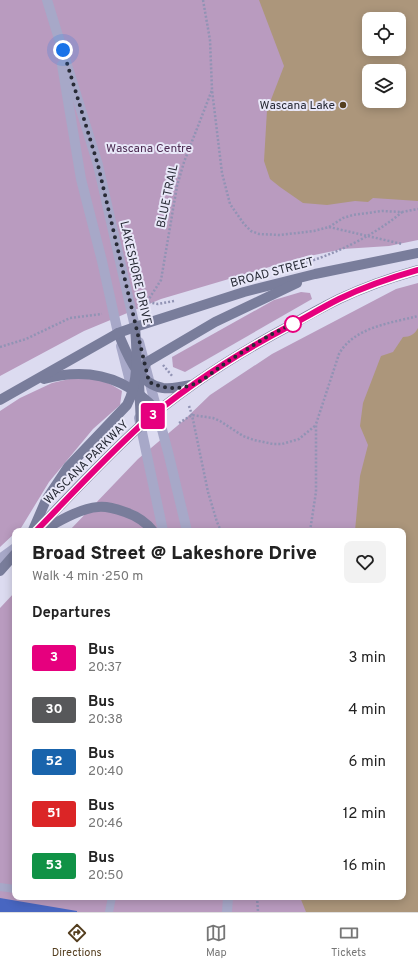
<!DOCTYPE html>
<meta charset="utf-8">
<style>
:root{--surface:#fff;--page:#f2f2f2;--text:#222;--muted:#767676;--line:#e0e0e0;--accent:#543e1f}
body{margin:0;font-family:Overpass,sans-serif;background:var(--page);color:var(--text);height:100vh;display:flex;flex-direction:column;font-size:15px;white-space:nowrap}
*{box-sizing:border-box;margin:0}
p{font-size:13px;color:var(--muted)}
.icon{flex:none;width:22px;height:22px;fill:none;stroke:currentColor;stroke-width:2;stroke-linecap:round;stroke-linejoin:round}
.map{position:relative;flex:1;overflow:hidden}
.sheet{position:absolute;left:12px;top:528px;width:394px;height:372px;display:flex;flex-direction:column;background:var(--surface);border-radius:8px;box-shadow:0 2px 10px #0003}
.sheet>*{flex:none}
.badge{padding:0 8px;border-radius:3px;font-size:14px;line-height:26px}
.buttons{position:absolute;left:362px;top:12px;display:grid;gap:8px}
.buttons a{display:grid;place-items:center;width:44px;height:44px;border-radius:8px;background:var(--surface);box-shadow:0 2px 10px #0003;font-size:20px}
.you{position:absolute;width:20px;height:20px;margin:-10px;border:3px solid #fff;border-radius:50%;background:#1a73e8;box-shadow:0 0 0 6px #1a73e833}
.map>.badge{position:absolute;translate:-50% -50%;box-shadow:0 0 0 2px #fff}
h2{padding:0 20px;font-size:15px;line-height:36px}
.round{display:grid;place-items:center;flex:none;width:42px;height:42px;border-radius:8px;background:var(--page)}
.overview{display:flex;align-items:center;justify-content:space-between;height:68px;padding:0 20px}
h1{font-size:19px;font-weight:800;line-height:30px}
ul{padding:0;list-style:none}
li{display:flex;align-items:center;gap:12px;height:52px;padding:0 20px}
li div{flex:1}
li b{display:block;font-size:15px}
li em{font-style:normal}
li .badge{min-width:44px;font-weight:700;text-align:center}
.dock{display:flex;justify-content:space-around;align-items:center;height:56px;border-top:1px solid var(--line);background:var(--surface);font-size:11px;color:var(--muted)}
.dock a{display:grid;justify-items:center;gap:2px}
.dock .selected{color:var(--accent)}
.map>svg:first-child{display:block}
.green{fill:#b99bbf;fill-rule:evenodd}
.water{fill:#ac967b;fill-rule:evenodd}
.building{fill:#4866c1}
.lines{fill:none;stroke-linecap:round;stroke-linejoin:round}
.path{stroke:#9193b4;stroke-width:2.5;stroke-dasharray:2 2;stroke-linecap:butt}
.service{stroke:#a7a8c8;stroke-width:8}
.minor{stroke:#a7a8c8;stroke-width:10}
.tertiary{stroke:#a7a8c8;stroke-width:10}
.secondary{stroke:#797d9b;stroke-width:10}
.line-casing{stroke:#fff;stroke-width:9}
.line{stroke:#e6007e;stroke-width:6}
.walk{stroke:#272a35;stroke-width:4;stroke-dasharray:0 7.2}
.poi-dot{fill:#543e1f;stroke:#e8e7f8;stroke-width:1.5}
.stop-dot{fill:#fff;stroke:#e6007e;stroke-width:2}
.labels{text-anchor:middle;stroke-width:4;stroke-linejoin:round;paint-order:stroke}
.poi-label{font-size:12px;fill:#272a35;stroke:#e8e7f8;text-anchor:end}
.park-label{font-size:12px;fill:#4d2c52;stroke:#e8e7f8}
.street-label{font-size:12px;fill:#272a35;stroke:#e8e7f8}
</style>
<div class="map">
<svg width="418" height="912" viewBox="0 0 418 912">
<rect width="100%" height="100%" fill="#dcdbf0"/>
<g class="green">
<path d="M0,0h418v240l-29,6 -46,3 -43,9 -139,41 -77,32 -84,45zM369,19h30v30h-30zM369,71h30v30h-30z"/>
<polygon points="418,283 418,912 0,912 0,608 15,592 15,897 403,897 403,531 69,531 138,459 183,421 210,395 272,354 396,289"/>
<polygon points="301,292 310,293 312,299 185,372 173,367 172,357 274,300"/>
<polygon points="78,377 103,380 122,391 120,405 93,429 49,482 21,528 18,531 15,531 15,533 0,547 0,411 20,398 52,383"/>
</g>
<g class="water">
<path d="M259,0h159v201l-45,-3 -5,4 -13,-1 -28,4 -24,-2 -23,-16 -10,-8 -6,-18 3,-51 17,-44zM369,19h30v30h-30zM369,71h30v30h-30z"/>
<path d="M418,328v584h-112l-6,-15h103v-366h-48l5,-55 8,-31 -8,-19 3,-23 18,-47 12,-4 10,-15c7,0 12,-3 15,-9z"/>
</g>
<polygon class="building" points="0,898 77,911 77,912 0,912"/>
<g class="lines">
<g class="path">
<polyline points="203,0 210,40 212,90 222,173 230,204 244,224 251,231 259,234 280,235 314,231 329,227 343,218 353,215 382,211 402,212 418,209"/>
<polyline points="329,227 402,244"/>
<path d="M298,265c35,-10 76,-29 104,-53"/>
<polyline points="174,301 158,304 147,302 161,280 177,186 184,162 212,90"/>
<polyline points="0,347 26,339 70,318 102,314"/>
<polyline points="163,365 173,377"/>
<polyline points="189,406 192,415 208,492 217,522 221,531"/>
<polyline points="179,423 192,415 213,418 220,421 243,436 254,440 273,444 282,444 299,439 316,425"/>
<path d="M310,531l6,-39v-68l23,-70c15,-27 52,-31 79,-38"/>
<polyline points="257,897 258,912"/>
</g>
<g class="service">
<polyline points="0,887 15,889"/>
<polyline points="109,912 112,897"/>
</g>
<g class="minor">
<polyline points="47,0 98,165 135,327"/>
<polyline points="62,65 81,179 102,261 118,333"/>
</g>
<g class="tertiary">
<polyline points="139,342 169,456 187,531"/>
<polyline points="121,346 133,393"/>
<polyline points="139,418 163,531"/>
<polyline points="0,559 15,548"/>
<polyline points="227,912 228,897"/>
</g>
<g class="secondary">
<path d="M118,333c9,20 19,51 45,55 9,1 19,-1 28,-3"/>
<path d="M44,379c44,-12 83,-2 114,33"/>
<polyline points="0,400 118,333 135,327 244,292 315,274 418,253"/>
<polyline points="141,426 139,382 140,374 147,362 215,322 297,283"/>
<path d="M33,530l13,-30 22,-33 59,-62c12,-23 10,-53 8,-78"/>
<path d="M36,531c34,-36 68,-72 104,-105 46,-40 100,-74 153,-102 15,-9 30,-17 46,-25 23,-11 54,-22 79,-29"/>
<path d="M41,531c15,-8 39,-23 57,-24 9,-1 18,2 27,5 12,4 20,9 28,19"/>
<polyline points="0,571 15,554"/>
</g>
</g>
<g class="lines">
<defs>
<path id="line" d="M36,531c34,-35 68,-72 104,-105 46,-40 100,-74 153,-102 15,-8 30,-17 46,-25 23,-11 54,-22 79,-29"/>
</defs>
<use href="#line" class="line-casing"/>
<use href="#line" class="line"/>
<path class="walk" d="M63,50l35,115 51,217c14,7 30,8 45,2 9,-3 21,-14 30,-20 22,-14 45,-30 69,-40"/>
</g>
<circle class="poi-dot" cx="343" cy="105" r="4"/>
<circle class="stop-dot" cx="293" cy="324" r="8"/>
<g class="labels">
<g class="poi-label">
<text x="335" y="109">Wascana Lake</text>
</g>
<g class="park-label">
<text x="149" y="152">Wascana Centre</text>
</g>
<g class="street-label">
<text transform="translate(167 196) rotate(-78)" y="4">BLUE TRAIL</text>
<text transform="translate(272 272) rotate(-15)" y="4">BROAD STREET</text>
<text transform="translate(136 273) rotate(77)" y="4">LAKESHORE DRIVE</text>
<text transform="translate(86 462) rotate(-45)" y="4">WASCANA PARKWAY</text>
</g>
</g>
</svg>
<div class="buttons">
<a><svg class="icon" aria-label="locate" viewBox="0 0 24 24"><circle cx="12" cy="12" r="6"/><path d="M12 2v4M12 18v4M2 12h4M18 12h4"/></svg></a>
<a><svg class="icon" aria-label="layers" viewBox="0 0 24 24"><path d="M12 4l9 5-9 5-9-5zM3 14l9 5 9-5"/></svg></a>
</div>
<div class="you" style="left:63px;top:50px"></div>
<b class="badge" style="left:153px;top:416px;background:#e6007e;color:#fff">3</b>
<section class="sheet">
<div class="overview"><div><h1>Broad Street @ Lakeshore Drive</h1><p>Walk · 4 min · 250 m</p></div><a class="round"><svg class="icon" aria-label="heart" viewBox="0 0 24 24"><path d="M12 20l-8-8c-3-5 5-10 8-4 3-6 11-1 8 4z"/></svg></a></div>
<h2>Departures</h2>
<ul>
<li><span class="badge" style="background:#e6007e;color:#fff">3</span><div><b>Bus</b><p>20:37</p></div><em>3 min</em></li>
<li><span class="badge" style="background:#57585a;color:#fff">30</span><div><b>Bus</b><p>20:38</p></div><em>4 min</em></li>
<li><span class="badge" style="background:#1964ac;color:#fff">52</span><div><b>Bus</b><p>20:40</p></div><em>6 min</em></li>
<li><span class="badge" style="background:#db2526;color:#fff">51</span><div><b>Bus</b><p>20:46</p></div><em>12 min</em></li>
<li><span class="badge" style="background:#109246;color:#fff">53</span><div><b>Bus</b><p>20:50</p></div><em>16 min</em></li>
</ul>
</section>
</div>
<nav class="dock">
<a class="selected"><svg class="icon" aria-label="directions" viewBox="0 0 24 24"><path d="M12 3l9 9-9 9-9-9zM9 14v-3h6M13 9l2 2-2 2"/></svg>Directions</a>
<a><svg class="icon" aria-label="map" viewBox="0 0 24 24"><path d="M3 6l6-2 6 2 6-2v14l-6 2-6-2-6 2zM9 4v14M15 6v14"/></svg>Map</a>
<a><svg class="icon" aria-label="tickets" viewBox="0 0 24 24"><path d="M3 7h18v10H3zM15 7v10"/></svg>Tickets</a>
</nav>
